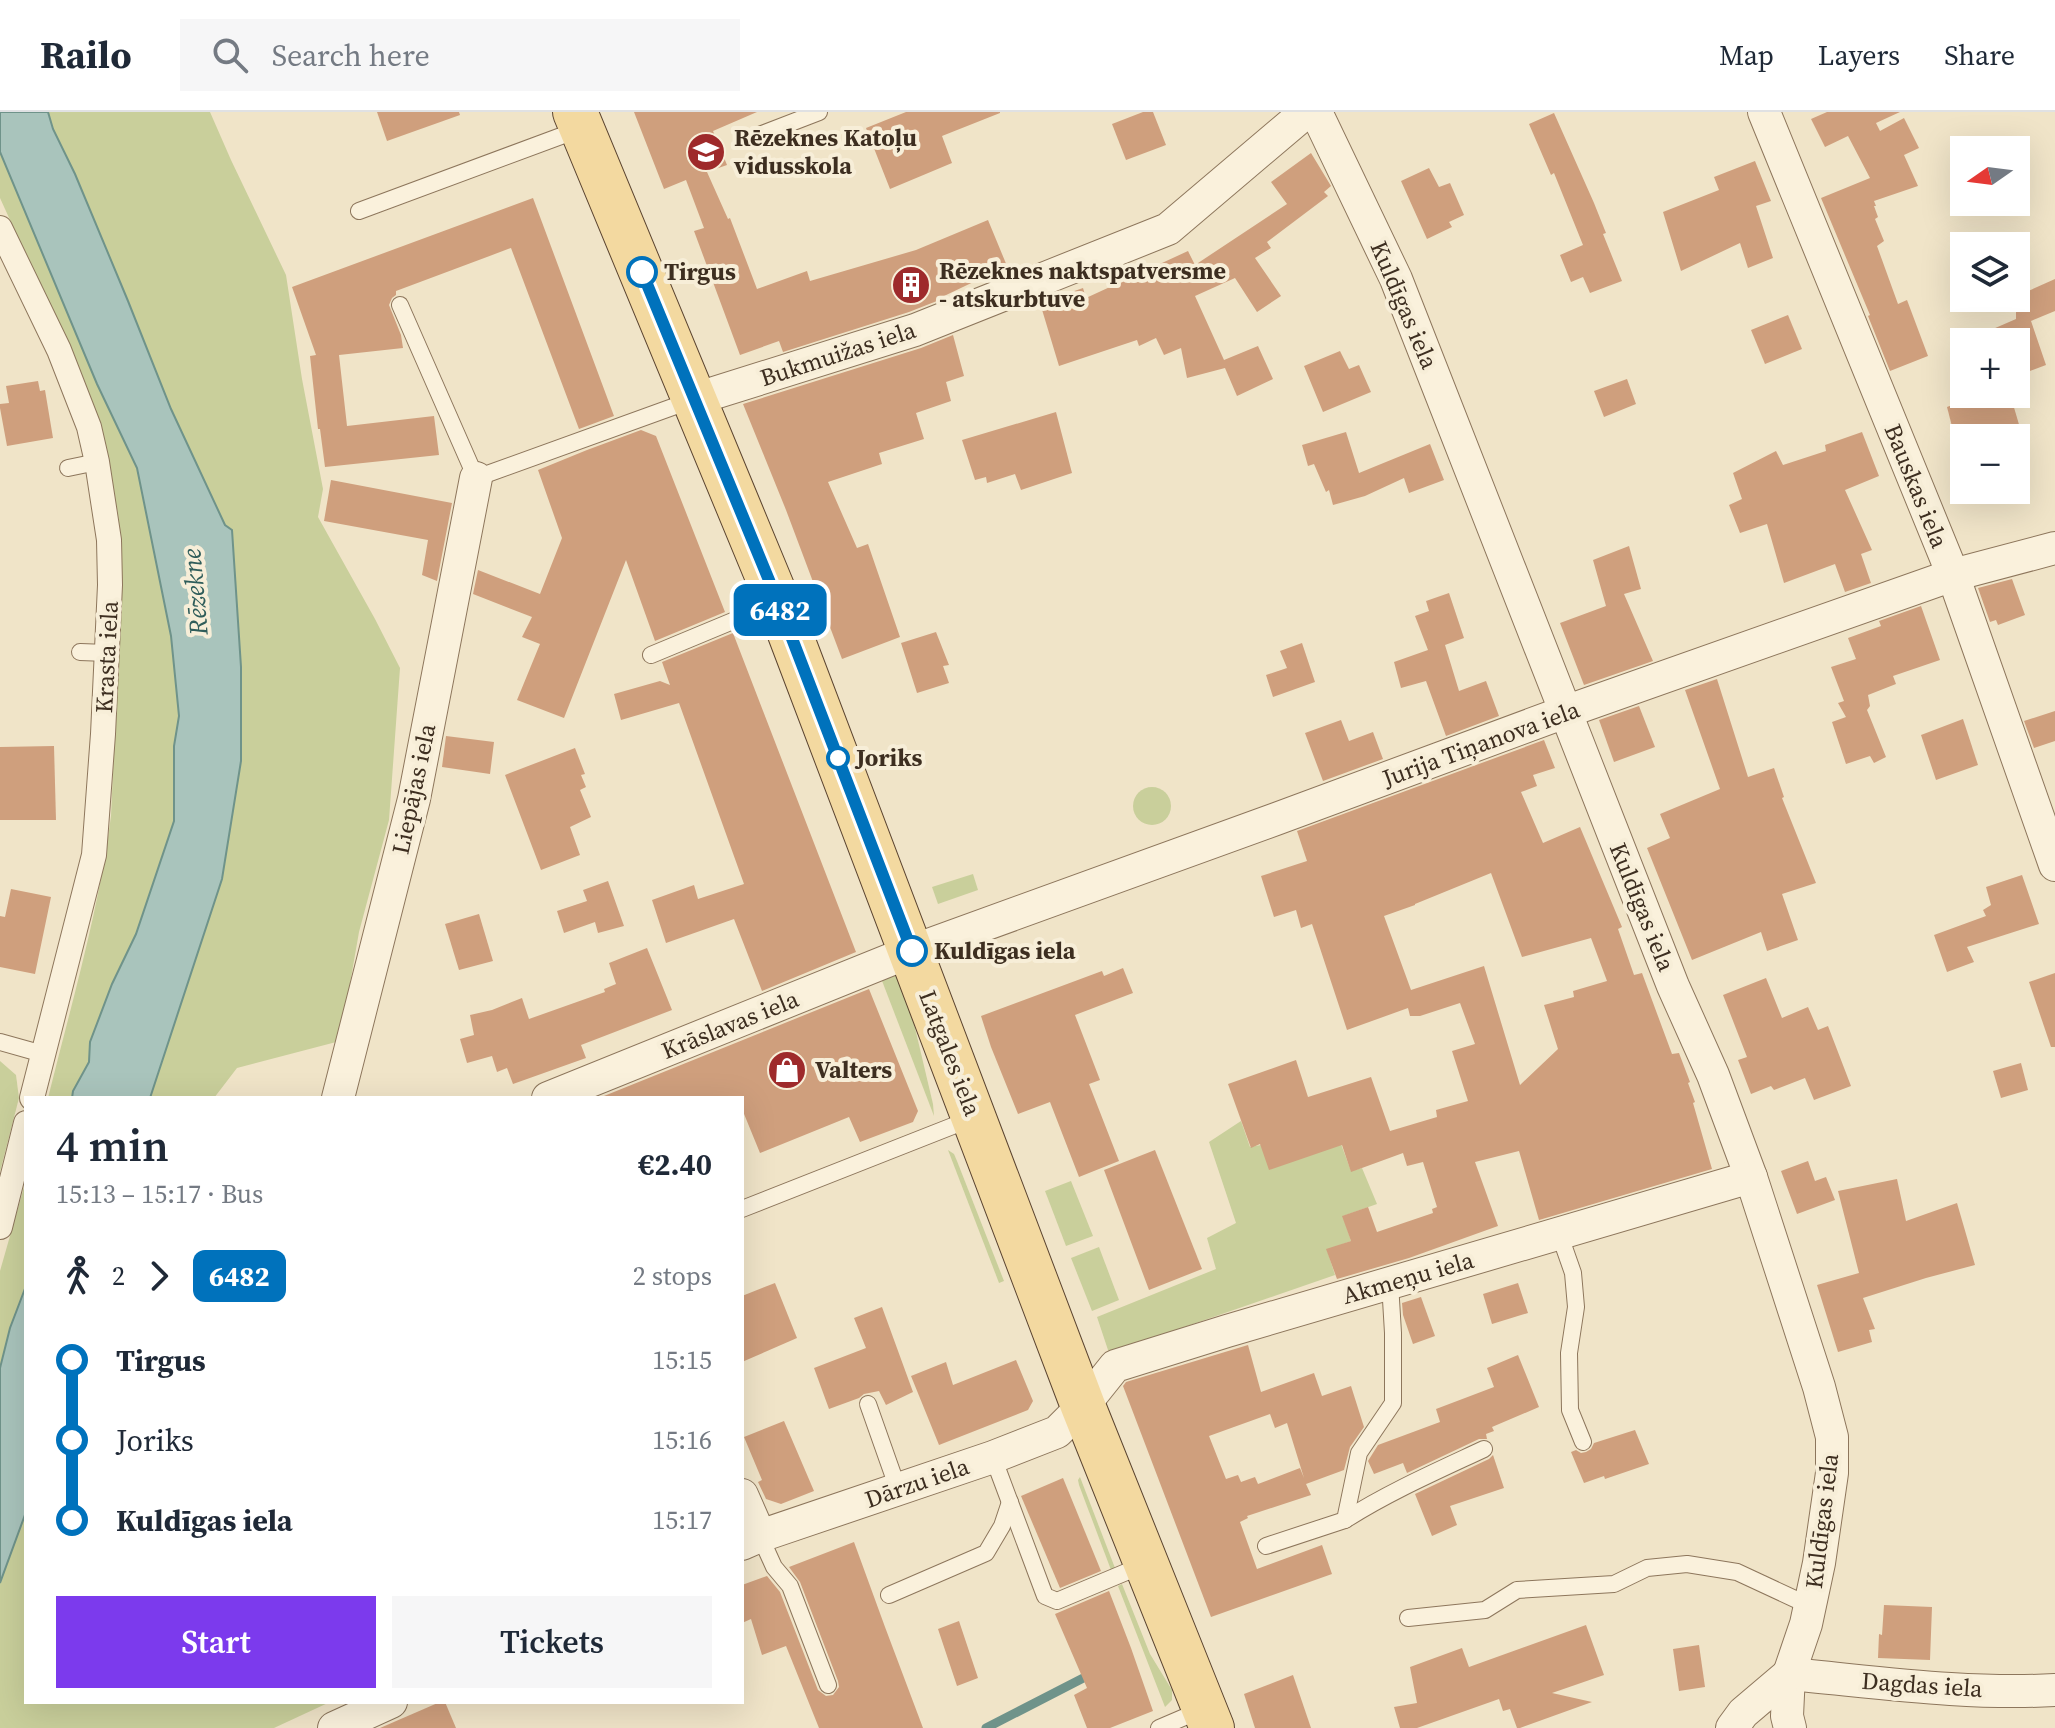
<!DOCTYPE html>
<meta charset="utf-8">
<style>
:root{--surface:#fff;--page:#f6f6f7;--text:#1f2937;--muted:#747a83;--line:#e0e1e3;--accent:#7c3aed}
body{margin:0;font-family:"Source Serif 4",serif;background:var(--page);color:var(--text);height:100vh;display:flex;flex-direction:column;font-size:30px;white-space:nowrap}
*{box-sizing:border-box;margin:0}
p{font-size:26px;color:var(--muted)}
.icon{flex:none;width:44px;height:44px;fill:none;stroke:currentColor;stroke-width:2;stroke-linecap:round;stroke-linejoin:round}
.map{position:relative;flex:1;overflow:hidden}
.details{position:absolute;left:24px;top:984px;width:720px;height:608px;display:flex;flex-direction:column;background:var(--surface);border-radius:0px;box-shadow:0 8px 32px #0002}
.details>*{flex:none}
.badge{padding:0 16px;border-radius:12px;font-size:28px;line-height:52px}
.needle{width:52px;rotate:256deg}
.fabs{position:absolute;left:1950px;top:24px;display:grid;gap:16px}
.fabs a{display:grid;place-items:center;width:80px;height:80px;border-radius:0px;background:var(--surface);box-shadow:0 8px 32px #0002;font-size:40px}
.map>.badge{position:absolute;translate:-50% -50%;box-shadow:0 0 0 4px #fff}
.legs{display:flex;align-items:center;gap:12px;height:88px;padding:0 32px;font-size:26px}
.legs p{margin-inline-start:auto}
.summary{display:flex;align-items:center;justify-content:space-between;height:136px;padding:0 32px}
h1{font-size:44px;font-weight:600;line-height:60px}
.action{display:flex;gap:16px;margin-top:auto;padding:16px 32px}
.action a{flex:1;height:92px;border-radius:0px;background:var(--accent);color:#fff;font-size:32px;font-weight:600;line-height:92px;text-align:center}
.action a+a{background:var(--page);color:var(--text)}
ul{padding:0 32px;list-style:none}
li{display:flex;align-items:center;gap:28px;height:80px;font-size:30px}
li i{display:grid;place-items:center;width:12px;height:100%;margin:0 10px;background:currentColor}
li i::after{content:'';width:20px;height:20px;margin:-10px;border:6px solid;border-radius:50%;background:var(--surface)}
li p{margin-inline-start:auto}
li:first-child i{background:linear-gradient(#0000 50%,currentColor 0)}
li:last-child i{background:linear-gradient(currentColor 50%,#0000 0)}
header{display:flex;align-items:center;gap:48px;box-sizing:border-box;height:112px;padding:0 40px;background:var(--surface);border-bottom:2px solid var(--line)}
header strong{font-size:38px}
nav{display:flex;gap:44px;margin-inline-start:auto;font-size:28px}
.search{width:560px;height:72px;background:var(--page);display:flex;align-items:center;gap:20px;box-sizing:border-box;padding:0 28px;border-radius:0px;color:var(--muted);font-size:30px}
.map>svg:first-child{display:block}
.green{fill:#c9cf9b}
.water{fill:#a9c4bc;stroke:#6f938a;stroke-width:2}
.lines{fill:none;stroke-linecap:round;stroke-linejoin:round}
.stream{stroke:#6f938a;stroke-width:9}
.building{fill:#cf9f7d;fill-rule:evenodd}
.service-casing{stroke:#8d765c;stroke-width:18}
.pedestrian-casing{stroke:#8d765c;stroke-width:26}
.minor-casing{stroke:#8d765c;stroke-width:34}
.primary-casing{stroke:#5b4430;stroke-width:46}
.service{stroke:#faf1dc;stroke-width:16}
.pedestrian{stroke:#faf1dc;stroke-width:24}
.minor{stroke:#faf1dc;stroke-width:32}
.primary{stroke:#f3d9a0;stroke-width:44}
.line-1-casing{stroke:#fff;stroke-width:18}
.line-1{stroke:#0072bc;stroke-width:12}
.stop-1-dot{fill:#fff;stroke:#0072bc;stroke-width:4}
.labels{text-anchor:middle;stroke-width:8;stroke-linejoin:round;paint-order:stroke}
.poi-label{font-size:24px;font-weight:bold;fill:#3d2e20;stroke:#f7eed8;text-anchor:start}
.stop-label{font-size:24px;font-weight:bold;fill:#3d2e20;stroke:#f7eed8;text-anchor:start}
.street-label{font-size:24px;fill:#3d2e20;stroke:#f7eed8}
.water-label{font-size:26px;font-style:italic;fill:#2f5d5a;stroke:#f7eed8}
</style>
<header>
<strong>Railo</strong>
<div class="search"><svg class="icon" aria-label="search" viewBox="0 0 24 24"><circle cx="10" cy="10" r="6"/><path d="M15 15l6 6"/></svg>Search here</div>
<nav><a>Map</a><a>Layers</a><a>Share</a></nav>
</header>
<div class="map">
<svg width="2055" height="1616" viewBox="0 0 2055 1616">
<rect width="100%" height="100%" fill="#f0e4c8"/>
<g class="green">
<polygon points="48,0 210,0 231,48 286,163 302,267 323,377 318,405 375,507 400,556 389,708 359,820 340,929 237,956 214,986 150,986 222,767 241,649 241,555 232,418 225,413 171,297 128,189 75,62 53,17"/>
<path d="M0,40l97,232 40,84 34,168 8,80 -5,30v74l-38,114 -24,50 -22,58 -1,20 -16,29 -1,7h-24c23,-93 51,-187 63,-282l11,-244 -4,-58 -8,-40 -74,-197 -36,-79z"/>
<circle cx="1152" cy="694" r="19"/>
<polygon points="973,762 978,778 938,792 932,775"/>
<polygon points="885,859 903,865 933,992 934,1004 879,861"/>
<polygon points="0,949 16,963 19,986 0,1060"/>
<polygon points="1241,1009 1250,1035 1261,1033 1341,1032 1351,1059 1362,1056 1377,1092 1343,1104 1351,1129 1327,1138 1335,1163 1109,1241 1097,1205 1216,1157 1207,1126 1236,1111 1209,1030"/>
<polygon points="948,1038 954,1042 957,1049 1004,1169 999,1171"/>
<polygon points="26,1068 26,1174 10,1216 0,1256 0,1159"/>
<polygon points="1071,1069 1093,1124 1066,1134 1045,1079"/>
<polygon points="1099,1135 1119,1188 1092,1199 1071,1146"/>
<polygon points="1080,1365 1115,1456 1111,1458 1079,1373 1078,1368"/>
<polygon points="26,1400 26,1590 330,1590 274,1616 0,1616 0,1471"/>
<polygon points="1122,1472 1150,1542 1172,1578 1172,1588 1165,1595 1118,1474"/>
</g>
<g class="water">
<polygon points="0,0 48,0 53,17 75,62 128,189 171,297 225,413 232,418 241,555 241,649 222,767 150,986 72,986 73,979 89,950 90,930 112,872 136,822 174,709 174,634 179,604 171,524 137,356 97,272 0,40"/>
<polygon points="26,1174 26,1400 0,1471 0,1256 10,1216"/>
</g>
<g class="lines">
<polyline class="stream" points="986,1616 1093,1561"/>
</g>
<g class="building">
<polygon points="377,0 459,0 460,3 387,29"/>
<polygon points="634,0 757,0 713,19 727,53 707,60 728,107 730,106 757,177 807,159 810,169 916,138 988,108 1007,154 942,185 942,187 909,200 783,240 779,229 740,243 694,119 704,116 686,68 664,77"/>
<polygon points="906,0 1000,0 1000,1 942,24 952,51 890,77 866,16"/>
<polygon points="1143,0 1153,0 1166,33 1126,48 1112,12"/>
<polygon points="1827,0 1900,0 1876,11 1880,19 1904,6 1919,36 1904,43 1918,74 1874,89 1876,94 1874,94 1878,105 1875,107 1884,129 1877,134 1898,192 1907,188 1928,244 1890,259 1868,204 1870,203 1821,86 1870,66 1848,24 1825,35 1811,7"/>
<polygon points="1554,1 1594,91 1606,121 1603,122 1622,169 1590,181 1583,165 1571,170 1560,143 1583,133 1554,61 1551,63 1529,12"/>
<polygon points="1311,41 1331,74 1324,80 1328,84 1267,130 1271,136 1255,146 1281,184 1257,200 1235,166 1195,184 1224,248 1258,234 1273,267 1237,284 1225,256 1187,266 1181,236 1164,243 1156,226 1139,234 1137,228 1059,254 1040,191 1083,176 1086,186 1188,139 1195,153 1287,92 1271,70"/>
<polygon points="1755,49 1771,89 1756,94 1773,146 1748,156 1740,131 1681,159 1663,100 1719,78 1714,65"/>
<polygon points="1429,56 1439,75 1450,71 1464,103 1449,110 1452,115 1427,127 1401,69"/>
<polygon points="533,86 614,304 579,317 511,136 396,179 396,183 392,186 389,193 401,223 403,236 339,243 347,314 434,304 439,343 325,355 320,317 318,317 310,244 316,243 292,175"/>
<polygon points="2055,167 2055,199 2031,209 2046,253 2016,264 2016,230 1963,230 2016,207 2016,177 2020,177 2024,187 2028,186 2026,180"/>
<polygon points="1788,203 1802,237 1765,252 1751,218"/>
<polygon points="953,223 964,264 946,270 951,289 916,301 924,327 879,341 882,352 828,370 857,436 868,432 900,525 842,547 786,398 743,292 921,236"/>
<polygon points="1340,239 1349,257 1359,253 1371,280 1323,300 1304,254"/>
<polygon points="1627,267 1636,292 1604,305 1594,279"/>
<polygon points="38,269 40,279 45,278 53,326 7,334 0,296 0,292 9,291 6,274"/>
<polygon points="1981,282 2010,282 2023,326 1955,326 1947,295"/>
<polygon points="1056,300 1072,361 1021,378 1015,362 987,371 986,365 975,368 962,328"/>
<polygon points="641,318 656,324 725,500 655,529 626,448 564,606 517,588 540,532 522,525 532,505 473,482 478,458 540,482 562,426 538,358 587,338"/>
<polygon points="1346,320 1359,361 1430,332 1444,368 1409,381 1404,366 1365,384 1333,393 1329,378 1326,380 1314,352 1308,354 1302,333"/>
<polygon points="1862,320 1879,364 1845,378 1872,438 1861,442 1871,471 1845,480 1835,452 1784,471 1767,412 1740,421 1729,393 1742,387 1733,361 1776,339 1783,353 1826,339 1825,333"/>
<polygon points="331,368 452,391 437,469 422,463 428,428 324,409"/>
<polygon points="1629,434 1641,477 1624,482 1653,549 1584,573 1560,511 1606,494 1593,448"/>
<polygon points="2012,467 2025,503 1998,513 1996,508 1990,510 1978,476"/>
<polygon points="1449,481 1464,526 1445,533 1459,579 1486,569 1499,604 1446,624 1426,569 1401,576 1394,550 1428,538 1415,504 1429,499 1426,489"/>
<polygon points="1921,494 1940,548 1893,564 1896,572 1868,583 1870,594 1867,598 1886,645 1874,651 1870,644 1846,652 1832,610 1846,605 1838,591 1844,589 1831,555 1856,547 1848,526 1881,514 1879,509"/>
<polygon points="936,520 949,553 943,554 949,571 917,581 901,531"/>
<polygon points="733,521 856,840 762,879 734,807 666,831 652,788 694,773 698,787 744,772 679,591 621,608 614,582 660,569 670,573 662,550"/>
<polygon points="1302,531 1315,570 1273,585 1266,563 1287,556 1280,539"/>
<polygon points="1717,567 1748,665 1774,656 1784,685 1782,686 1816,771 1782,782 1798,828 1767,839 1761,820 1692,848 1647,736 1670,726 1660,702 1720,677 1685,578"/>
<polygon points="1639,594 1655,635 1614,650 1599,608"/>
<polygon points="2055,599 2055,629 2034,636 2024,609"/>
<polygon points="1963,607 1978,653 1936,668 1921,623"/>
<polygon points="1341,608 1349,629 1373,620 1383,647 1323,669 1305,621"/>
<polygon points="446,624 494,630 490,662 442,655"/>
<path d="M1544,628l11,28 -22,7 4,11 -16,6 22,51 37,-16 42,100 -4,2 16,46 8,-2 30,81 7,-1 11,29 -2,1 7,19 -2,1 19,66 -173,51 -20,-69 -44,11 23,64 -89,32 -72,21 -11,-30 25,-8 -9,-25 26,-9 9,25 56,-19 -1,-4 5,-2 -14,-45 -16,4 -4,-13 -52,19 -9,-27 -73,25 -9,-26 -9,4 -23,-64 68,-24 12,37 63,-20 19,54 47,-14 -1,-7 32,-9 -16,-50 23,-7 -15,-41 -40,13h-10l-2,-8 -61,22 -35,-106 -11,4 -5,-18 -22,7 -13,-41 46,-15 -10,-30zM1491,761l31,84 69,-19 16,43 -34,10 1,6 -30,8 14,44 -38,36 -36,-119 -73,24 -27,-74 31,-11v-1z"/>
<polygon points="54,634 56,708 0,708 0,635"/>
<polygon points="575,636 585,662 581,663 586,675 580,678 591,705 570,715 580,743 541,758 505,663"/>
<polygon points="2022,763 2039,812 1967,835 1974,850 1947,860 1934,823 1986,804 1983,798 1991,793 1986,775"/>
<polygon points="608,769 624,814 598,821 595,810 564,821 557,799 587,789 583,778"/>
<polygon points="11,777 51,785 35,862 0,855 0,804 5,805"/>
<polygon points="479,802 493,849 459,858 445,812"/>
<polygon points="647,836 672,898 581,933 586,946 513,972 507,956 497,960 492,944 467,951 460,927 474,923 470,903 492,898 522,886 529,907 605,880 604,877 616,872 609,851"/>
<polygon points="1123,856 1133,881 1075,903 1100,968 1089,972 1119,1049 1079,1065 1050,990 1018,1002 991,935 981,904 1102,859 1104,864"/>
<polygon points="2055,861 2055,935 2051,935 2029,870"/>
<polygon points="1766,866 1782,906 1808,895 1818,918 1828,914 1851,974 1814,988 1805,966 1774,978 1771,974 1751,982 1738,948 1747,945 1723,883"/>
<polygon points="869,877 918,999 913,1010 860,1030 849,1005 760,1041 742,997 742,986 599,986"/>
<polygon points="2021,951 2028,978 2001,986 1993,959"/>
<polygon points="1155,1038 1202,1157 1149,1178 1104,1058"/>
<polygon points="1808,1049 1815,1069 1826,1065 1835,1088 1797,1102 1781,1059"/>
<polygon points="1897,1067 1906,1109 1957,1091 1975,1153 1926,1166 1863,1186 1875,1217 1869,1218 1872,1230 1838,1240 1817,1173 1859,1161 1838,1079"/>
<polygon points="775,1171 797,1226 742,1250 742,1184"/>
<polygon points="1518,1171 1528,1201 1492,1212 1483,1182"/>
<polygon points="1421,1185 1435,1224 1413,1232 1403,1203 1402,1191"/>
<polygon points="882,1195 913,1280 886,1293 879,1279 864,1282 859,1286 829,1297 814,1256 866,1236 854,1206"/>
<path d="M1248,1233l13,47 53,-19 8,23 29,-10 13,41 -14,20 -6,23 -38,14 5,11 -64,21 1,2 -8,4 17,47 65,-24 10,29 -121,43 -88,-231 3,-4zM1270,1302l5,14 12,-5 17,55 -4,-10 -42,16 -3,-7 -14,5 -3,-7 -12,4 -17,-43z"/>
<polygon points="1518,1243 1539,1295 1492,1315 1494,1319 1486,1322 1487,1327 1479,1327 1407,1361 1403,1351 1374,1362 1368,1349 1378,1333 1440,1310 1436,1297 1494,1275 1487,1256"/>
<polygon points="1016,1248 1033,1289 1028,1298 939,1333 911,1264 946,1250 953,1273"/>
<polygon points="784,1309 814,1379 781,1392 766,1387 758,1370 762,1368 744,1325"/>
<polygon points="1635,1318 1649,1352 1605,1367 1604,1364 1584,1371 1571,1340 1576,1338 1581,1341 1586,1340 1591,1337 1594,1331"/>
<polygon points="1493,1343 1504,1376 1450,1394 1457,1413 1432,1424 1415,1382 1489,1347"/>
<polygon points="1063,1366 1101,1459 1060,1476 1021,1384"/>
<polygon points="854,1430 885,1515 923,1616 819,1616 786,1534 762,1543 751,1507 742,1511 742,1473 767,1464 780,1480 818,1578 826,1584 833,1583 839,1575 838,1569 800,1470 789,1455"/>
<polygon points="1109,1479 1131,1536 1153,1599 1110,1616 1087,1616 1074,1583 1087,1576 1055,1502"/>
<polygon points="1884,1493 1932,1495 1930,1548 1878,1546 1879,1522 1882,1523"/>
<polygon points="959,1509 978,1566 957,1574 938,1517"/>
<polygon points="1586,1513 1604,1563 1552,1581 1592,1590 1520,1616 1517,1616 1510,1597 1503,1599 1499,1587 1417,1616 1400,1616 1394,1595 1417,1591 1410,1555 1462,1536 1469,1555"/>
<polygon points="1699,1533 1705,1575 1679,1579 1673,1537"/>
<polygon points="1293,1563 1311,1616 1255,1616 1244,1582"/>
<polygon points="440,1590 445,1590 456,1616 380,1616"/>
</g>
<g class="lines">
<defs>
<g id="service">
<polyline points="749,27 819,0"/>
<polyline points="359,99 580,17"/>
<polyline points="400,193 476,366 692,288"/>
<polyline points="68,356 97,350"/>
<polyline points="80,540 107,541"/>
<polyline points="651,543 776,491"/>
<polyline points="0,930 43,942"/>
<polyline points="742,1097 973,1006"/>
<polyline points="1559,1121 1573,1161 1576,1195 1569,1241 1570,1298 1583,1330"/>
<polyline points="868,1292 898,1377"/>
<polyline points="993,1345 1045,1484 1057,1489 1143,1453"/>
<path d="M1345,1408c44,-28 92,-49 139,-71"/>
<polyline points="760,1424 774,1455 790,1474 828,1573"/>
<polyline points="1266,1434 1345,1408 1359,1341 1393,1291 1393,1221 1390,1171"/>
<polyline points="889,1483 986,1441 1002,1414 1010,1390"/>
<polyline points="1408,1506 1485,1498 1517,1478 1614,1472 1647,1456 1687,1452 1737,1460 1810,1494"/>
<polyline points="1159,1616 1201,1598"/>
</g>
<g id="pedestrian">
<polyline points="0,116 59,238 89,315 97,350 109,428 110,473 103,622 94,743 32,986"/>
<polyline points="0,1115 26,1011"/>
</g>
<g id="minor">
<polyline points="1316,0 1396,167 1673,874 1713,963 1751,1065 1819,1275 1832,1325 1832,1361 1819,1451 1806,1512 1789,1562 1787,1604 1790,1616"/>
<polyline points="1764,0 1953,463 2055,753"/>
<polyline points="695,287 915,218 1168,117 1306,0"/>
<polyline points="338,986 414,687 476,366"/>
<polyline points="548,986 912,839 1276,707 1565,600 1953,463 2055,436"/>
<polyline points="742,1383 760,1424"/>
<polyline points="742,1432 760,1424 993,1345 1057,1320 1083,1294 1115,1254 1227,1219 1751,1065"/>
<path d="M1789,1562c88,8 178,21 266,16"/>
<polyline points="334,1616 391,1590"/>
<polyline points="1732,1616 1743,1601 1789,1562"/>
</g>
<polyline id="primary" points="575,0 778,490 1083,1294 1212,1616"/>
</defs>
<use href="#service" class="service-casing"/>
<use href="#pedestrian" class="pedestrian-casing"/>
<use href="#minor" class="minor-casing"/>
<use href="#primary" class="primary-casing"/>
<use href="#service" class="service"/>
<use href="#pedestrian" class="pedestrian"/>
<use href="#minor" class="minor"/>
<use href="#primary" class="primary"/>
</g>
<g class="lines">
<defs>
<polyline id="line-1" points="642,160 778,490 912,839"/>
</defs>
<use href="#line-1" class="line-1-casing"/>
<use href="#line-1" class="line-1"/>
</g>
<defs>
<symbol id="school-disc" viewBox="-11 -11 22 22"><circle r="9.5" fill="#9e2a2b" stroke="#f7eed8"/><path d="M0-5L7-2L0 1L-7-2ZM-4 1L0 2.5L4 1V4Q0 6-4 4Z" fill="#fff"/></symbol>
<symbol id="building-disc" viewBox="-11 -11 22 22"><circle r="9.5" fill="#9e2a2b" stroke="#f7eed8"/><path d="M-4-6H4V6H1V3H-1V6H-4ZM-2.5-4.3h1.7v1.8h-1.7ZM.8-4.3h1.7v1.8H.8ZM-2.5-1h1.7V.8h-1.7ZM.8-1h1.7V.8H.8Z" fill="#fff"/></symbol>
<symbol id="shop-disc" viewBox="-11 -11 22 22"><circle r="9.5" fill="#9e2a2b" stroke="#f7eed8"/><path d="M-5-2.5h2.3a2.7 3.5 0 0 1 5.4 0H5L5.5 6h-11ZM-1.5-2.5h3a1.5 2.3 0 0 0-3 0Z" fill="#fff"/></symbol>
</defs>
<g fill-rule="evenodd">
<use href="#school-disc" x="684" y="18" width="44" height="44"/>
<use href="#building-disc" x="889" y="151" width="44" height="44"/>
<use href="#shop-disc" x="765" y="936" width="44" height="44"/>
</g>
<g class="stop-1-dot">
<circle cx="642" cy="160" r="14"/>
<circle cx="838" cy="646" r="10"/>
<circle cx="912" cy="839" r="14"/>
</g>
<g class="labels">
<g class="poi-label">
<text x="734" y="34">Rēzeknes Katoļu<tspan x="734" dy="28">vidusskola</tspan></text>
<text x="939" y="167">Rēzeknes naktspatversme<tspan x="939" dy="28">- atskurbtuve</tspan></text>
<text x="815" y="966">Valters</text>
</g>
<g class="stop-label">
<text x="664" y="168">Tirgus</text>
<text x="856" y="654">Joriks</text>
<text x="934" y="847">Kuldīgas iela</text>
</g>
<g class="street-label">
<text transform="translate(1404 193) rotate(67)" y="8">Kuldīgas iela</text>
<text transform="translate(838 242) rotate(-18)" y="8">Bukmuižas iela</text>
<text transform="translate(1916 374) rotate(68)" y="8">Bauskas iela</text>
<text transform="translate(107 545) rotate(-87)" y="8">Krasta iela</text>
<text transform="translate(1481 632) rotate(-20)" y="8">Jurija Tiņanova iela</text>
<text transform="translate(414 677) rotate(-78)" y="8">Liepājas iela</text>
<text transform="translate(1642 795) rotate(68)" y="8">Kuldīgas iela</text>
<text transform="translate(730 913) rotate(-22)" y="8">Krāslavas iela</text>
<text transform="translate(950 941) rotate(69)" y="8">Latgales iela</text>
<text transform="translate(1408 1166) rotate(-16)" y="8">Akmeņu iela</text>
<text transform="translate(917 1371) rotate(-19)" y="8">Dārzu iela</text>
<text transform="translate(1822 1409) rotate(-83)" y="8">Kuldīgas iela</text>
<text transform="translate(1922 1573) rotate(4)" y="8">Dagdas iela</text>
</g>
<g class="water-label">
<text transform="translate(195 480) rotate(-95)" y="9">Rēzekne</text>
</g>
</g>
</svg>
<div class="fabs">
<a><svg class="needle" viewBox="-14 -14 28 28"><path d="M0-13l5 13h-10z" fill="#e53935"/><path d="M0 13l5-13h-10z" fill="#747a83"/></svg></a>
<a><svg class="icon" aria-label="layers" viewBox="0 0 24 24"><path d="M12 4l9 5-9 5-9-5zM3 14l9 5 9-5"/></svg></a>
<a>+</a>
<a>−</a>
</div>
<b class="badge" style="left:780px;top:498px;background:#0072bc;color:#fff">6482</b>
<section class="details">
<div class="summary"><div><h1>4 min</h1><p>15:13 – 15:17 · Bus</p></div><b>€2.40</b></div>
<div class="legs"><svg class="icon" aria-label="walk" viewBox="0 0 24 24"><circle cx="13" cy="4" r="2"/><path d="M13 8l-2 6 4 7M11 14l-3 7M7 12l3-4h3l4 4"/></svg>2<svg class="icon" aria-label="forward" viewBox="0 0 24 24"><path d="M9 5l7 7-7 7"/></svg><b class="badge" style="background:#0072bc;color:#fff">6482</b><p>2 stops</p></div>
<ul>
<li><i style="color:#0072bc"></i><b>Tirgus</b><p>15:15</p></li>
<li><i style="color:#0072bc"></i><span>Joriks</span><p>15:16</p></li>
<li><i style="color:#0072bc"></i><b>Kuldīgas iela</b><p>15:17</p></li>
</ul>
<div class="action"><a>Start</a><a>Tickets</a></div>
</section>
</div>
